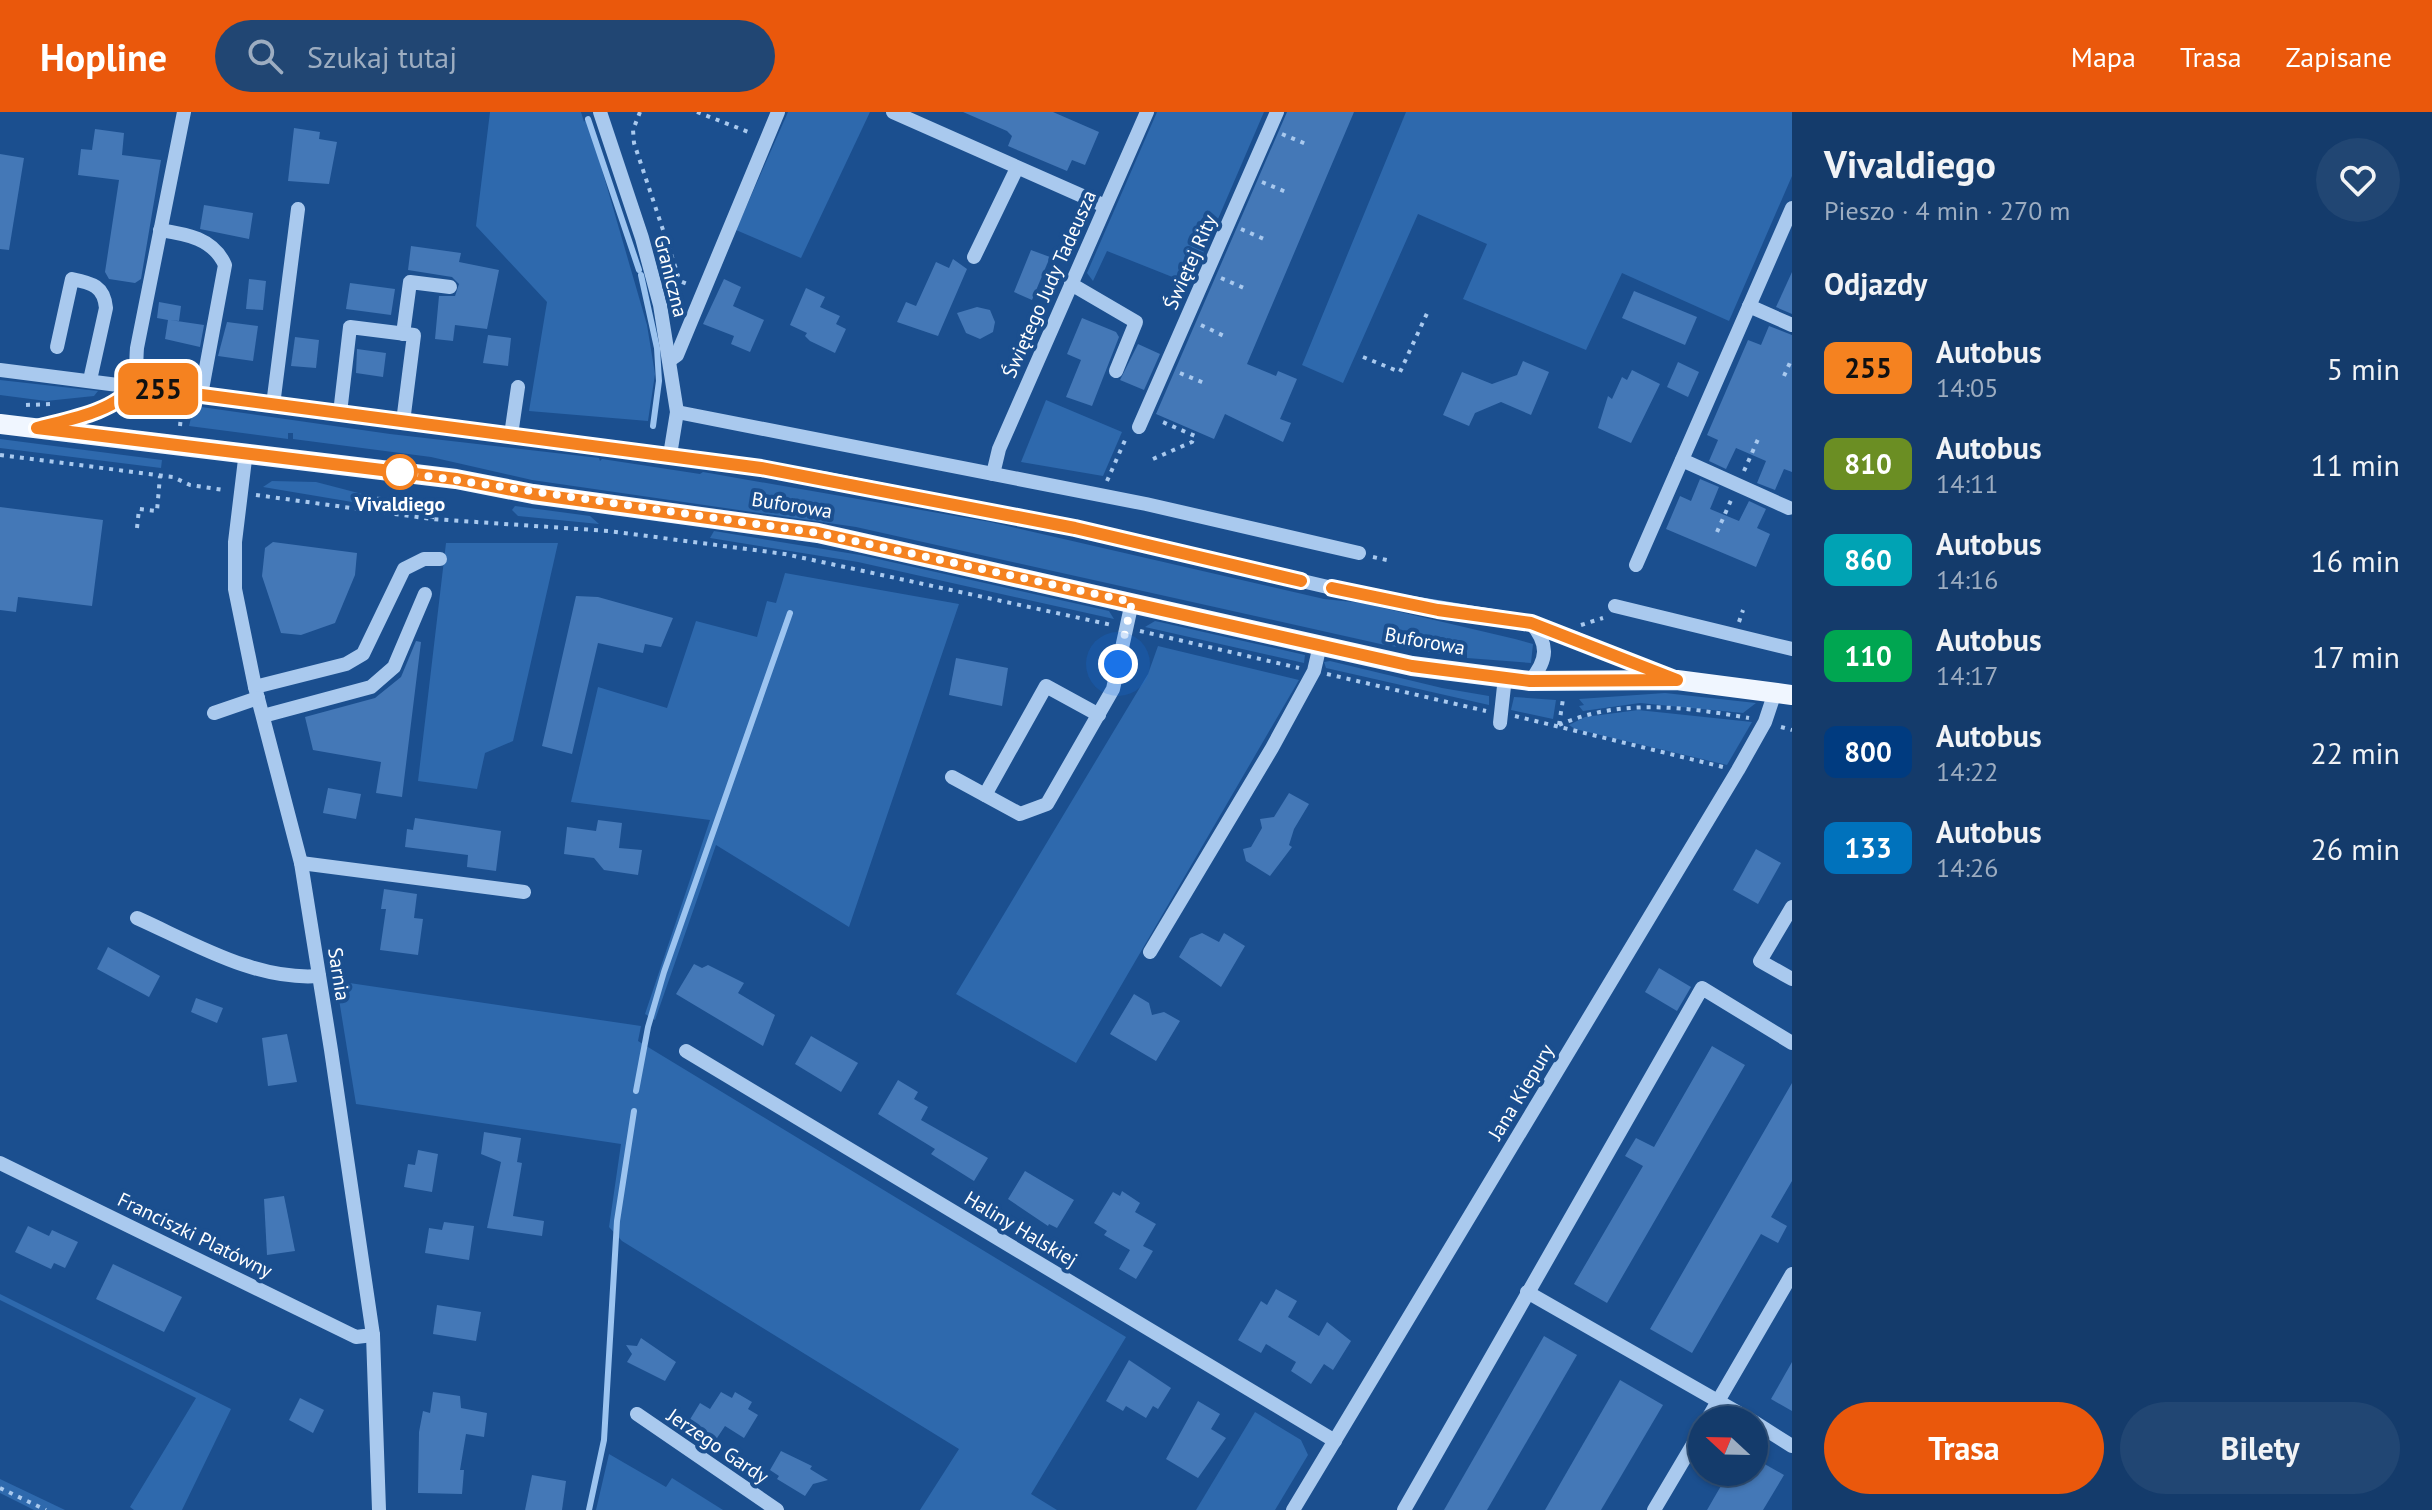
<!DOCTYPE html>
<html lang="pl">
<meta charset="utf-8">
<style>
:root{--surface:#143b6b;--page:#214673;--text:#f1f3f6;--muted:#9dadc1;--line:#33557e;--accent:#ea580c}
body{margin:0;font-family:"PT Sans",sans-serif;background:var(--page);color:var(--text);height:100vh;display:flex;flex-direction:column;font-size:30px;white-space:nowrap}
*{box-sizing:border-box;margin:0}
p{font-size:26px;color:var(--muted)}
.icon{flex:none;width:44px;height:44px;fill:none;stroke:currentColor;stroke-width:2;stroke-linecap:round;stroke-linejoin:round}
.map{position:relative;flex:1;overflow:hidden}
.sheet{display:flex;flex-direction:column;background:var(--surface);width:640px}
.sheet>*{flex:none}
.badge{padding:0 16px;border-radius:12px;font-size:28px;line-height:52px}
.needle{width:52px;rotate:292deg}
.fabs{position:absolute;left:1688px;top:1294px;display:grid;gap:16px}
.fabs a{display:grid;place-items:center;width:80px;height:80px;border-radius:50%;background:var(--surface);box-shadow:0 2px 6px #0004,0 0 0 2px var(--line);font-size:40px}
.you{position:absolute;width:40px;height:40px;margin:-20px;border:6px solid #fff;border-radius:50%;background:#1a73e8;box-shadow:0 0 0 12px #1a73e833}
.map>.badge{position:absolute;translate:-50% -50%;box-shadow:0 0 0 4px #fff}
h2{padding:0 32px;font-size:30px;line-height:72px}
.round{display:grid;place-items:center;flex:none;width:84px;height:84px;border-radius:42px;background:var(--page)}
.overview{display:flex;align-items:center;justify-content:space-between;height:136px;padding:0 32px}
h1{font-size:38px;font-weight:700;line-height:60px}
.primary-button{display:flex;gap:16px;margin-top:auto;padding:16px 32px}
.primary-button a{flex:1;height:92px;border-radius:48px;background:var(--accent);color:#fff;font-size:32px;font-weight:700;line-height:92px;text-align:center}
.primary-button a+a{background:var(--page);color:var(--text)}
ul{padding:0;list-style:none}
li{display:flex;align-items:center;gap:24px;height:96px;padding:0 32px}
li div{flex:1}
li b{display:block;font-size:30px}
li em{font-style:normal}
li .badge{min-width:88px;font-weight:700;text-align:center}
header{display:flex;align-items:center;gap:48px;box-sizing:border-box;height:112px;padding:0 40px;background:var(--accent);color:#fff}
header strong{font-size:38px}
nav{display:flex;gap:44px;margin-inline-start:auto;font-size:28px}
.search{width:560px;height:72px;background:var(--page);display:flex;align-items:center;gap:20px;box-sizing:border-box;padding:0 28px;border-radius:44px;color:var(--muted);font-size:30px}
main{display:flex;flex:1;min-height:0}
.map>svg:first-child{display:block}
.green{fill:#2e69ad}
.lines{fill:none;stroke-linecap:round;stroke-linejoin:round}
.stream{stroke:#9cc4f0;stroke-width:6}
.building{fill:#4478b7}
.path{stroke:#a9c9ee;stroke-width:4;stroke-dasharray:4 6;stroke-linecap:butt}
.minor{stroke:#a9c9ee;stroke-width:14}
.major{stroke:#f0f6ff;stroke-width:20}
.line-casing{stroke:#fff;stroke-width:18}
.line{stroke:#f58220;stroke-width:12}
.walk{stroke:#fff;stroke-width:8;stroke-dasharray:0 14.4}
.stop-dot{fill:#fff;stroke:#f58220;stroke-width:4}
.labels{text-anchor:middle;stroke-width:8;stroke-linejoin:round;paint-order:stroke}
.street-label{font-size:20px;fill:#fff;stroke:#1b4f8f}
.stop-label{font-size:20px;font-weight:bold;fill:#fff;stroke:#1b4f8f}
</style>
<header>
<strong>Hopline</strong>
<div class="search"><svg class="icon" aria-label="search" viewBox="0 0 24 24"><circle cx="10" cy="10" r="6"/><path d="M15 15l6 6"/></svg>Szukaj tutaj</div>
<nav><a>Mapa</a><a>Trasa</a><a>Zapisane</a></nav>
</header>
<main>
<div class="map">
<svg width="1792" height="1398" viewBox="0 0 1792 1398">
<rect width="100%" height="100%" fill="#1b4f8f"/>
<g class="green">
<polygon points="490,0 581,0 584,10 587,6 647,213 655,262 648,309 529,299 547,190 476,114"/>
<polygon points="788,0 870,0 801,146 736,118"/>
<polygon points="1157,0 1264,0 1190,172 1107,139 1093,169 1087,161"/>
<polygon points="1406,0 1792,0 1792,64 1729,209 1622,161 1586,238 1463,187 1487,132 1418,102 1343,271 1302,253"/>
<polygon points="0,268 98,279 94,284 46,289 0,283"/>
<polygon points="1046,288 1122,320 1103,364 1021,350"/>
<polygon points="194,294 390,322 599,346 600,349 602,347 700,362 703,360 990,410 1324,487 1362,491 1515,527 1533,532 1531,551 1467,546 1467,540 1462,540 1462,545 1385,533 856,415 532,368 431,345 293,327 293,321 288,321 288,327 189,314"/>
<polygon points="0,327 162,348 161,356 0,336"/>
<polygon points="272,369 316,370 366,383 364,392 263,375"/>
<polygon points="515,394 590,404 599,412 518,404 512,398"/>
<polygon points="714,419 860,443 1109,499 1114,507 858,450 710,426"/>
<polygon points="446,431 558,431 513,629 485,641 477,677 418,669"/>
<polygon points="785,461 959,492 849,815 716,733 655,908 645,902 710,708 571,690 598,575 667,596 696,509 757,525 767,489 776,491"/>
<polygon points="1155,509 1305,543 1304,551 1145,515"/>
<polygon points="1158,534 1299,568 1076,951 956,882 1148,562"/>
<polygon points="1330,549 1442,576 1489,584 1489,593 1326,556 1324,550"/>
<polygon points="1665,581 1756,591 1743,601 1640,591 1583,599 1579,594 1584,593 1579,587"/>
<polygon points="1514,585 1556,588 1553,607 1511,598"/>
<polygon points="1638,598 1752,610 1727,653 1575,617 1569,613 1585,605"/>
<polygon points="336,869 641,914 638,929 1126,1225 1031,1382 1057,1398 920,1398 959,1337 622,1129 609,1115 621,1032 356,992"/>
<polygon points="0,1182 231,1297 182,1398 134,1398 130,1395 196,1286 0,1188"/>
<polygon points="1255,1300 1301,1328 1308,1343 1275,1398 1196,1398"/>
<polygon points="609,1342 666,1375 672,1366 723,1398 596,1398"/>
<polygon points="0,1367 65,1398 34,1398 0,1381"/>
</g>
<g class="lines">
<g class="stream">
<polyline points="588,7 639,158"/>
<polyline points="641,163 657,236 659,269 653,314"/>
<polyline points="636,979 648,915 664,860 790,501"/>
<polyline points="589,1398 604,1328 617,1109 634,999"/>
</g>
</g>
<g class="building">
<polygon points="963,0 1053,0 1099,20 1085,53 1072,48 1067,59 1008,34 1012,24 1007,19"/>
<polygon points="1287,0 1354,0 1247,252 1276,264 1278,259 1297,267 1280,307 1291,311 1283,330 1225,302 1214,327 1156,302"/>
<polygon points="294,16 320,20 319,27 337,30 329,72 288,69"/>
<polygon points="95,17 124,21 122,43 161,48 141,167 135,171 109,167 105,160 119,68 78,63 81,37 92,38"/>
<polygon points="0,42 24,46 9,138 0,137"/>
<polygon points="204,93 253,101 249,127 200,117"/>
<polygon points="411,134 461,141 459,150 499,158 487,217 455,213 453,229 435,227 439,184 455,184 459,172 452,165 408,158"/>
<polygon points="1031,138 1050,145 1032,188 1014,180"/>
<polygon points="953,147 967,157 938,224 897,210 906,190 916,194 936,150 949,156"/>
<polygon points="1792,160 1792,202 1776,195"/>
<polygon points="249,167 266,169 263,198 246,197"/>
<polygon points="724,167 741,175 733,194 764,208 750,240 731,232 734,224 703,212"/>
<polygon points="350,171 395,177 391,203 346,197"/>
<polygon points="806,176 825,185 820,195 840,204 836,212 846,217 835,241 810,229 805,224 807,221 790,213"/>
<polygon points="1634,179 1697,205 1685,233 1622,206"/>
<polygon points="159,190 181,194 179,209 170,208 204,213 200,235 165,227 168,208 157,206"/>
<polygon points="977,195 990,198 995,210 993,220 980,227 966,221 957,201"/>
<polygon points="1082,206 1116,220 1119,225 1092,294 1066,285 1081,248 1067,242"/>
<polygon points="227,210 258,214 253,249 218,244"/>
<polygon points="1769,214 1792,223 1792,360 1784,357 1775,378 1757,371 1766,349 1736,336 1726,357 1709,349 1718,328 1707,323 1748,228 1761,233"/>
<polygon points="488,223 511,226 508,254 483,251"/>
<polygon points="295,225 319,228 316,256 291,254"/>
<polygon points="1138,232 1160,242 1144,278 1120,268"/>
<polygon points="357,237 386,241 383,265 356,261"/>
<polygon points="1523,249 1549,260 1531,303 1501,290 1475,301 1469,314 1443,303 1462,260 1492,272 1517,263"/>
<polygon points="1678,250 1699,260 1688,285 1667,275"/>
<polygon points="1632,258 1660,272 1631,331 1598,316 1608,284 1612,287 1622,265 1627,268"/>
<polygon points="1700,367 1719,375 1710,397 1739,409 1749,389 1766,397 1757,416 1770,422 1756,455 1666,417 1680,384 1691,389"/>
<polygon points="0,395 103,408 92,494 18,485 16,500 0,498"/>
<polygon points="273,430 357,441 355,463 335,511 301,523 281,521 262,464 265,436"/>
<polygon points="576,484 598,485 673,506 661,535 645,532 643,541 598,531 572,642 542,634"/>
<polygon points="416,529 421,530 402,685 376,681 381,650 313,638 305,605 375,586 401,565"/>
<polygon points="956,546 1008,556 1002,594 949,583"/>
<polygon points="328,676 361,682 356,707 323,701"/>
<polygon points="1289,681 1309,692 1294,717 1289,733 1292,735 1270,764 1246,749 1243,737 1251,735 1262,716 1260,707 1274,705"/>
<polygon points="415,706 501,719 496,759 467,755 468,743 405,735 407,717 413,718"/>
<polygon points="598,708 622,711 619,736 642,738 638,763 604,758 594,746 564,742 567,715 596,719"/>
<polygon points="1756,737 1781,751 1758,792 1733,778"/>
<polygon points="384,777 417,782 414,806 423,807 418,843 380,838 386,797 381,797"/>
<polygon points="1202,821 1219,830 1224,821 1245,834 1221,875 1179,845 1190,826"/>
<polygon points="108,835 160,864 149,885 97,857"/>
<polygon points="694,852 702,856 708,853 744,871 738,881 775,903 763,934 676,882"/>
<polygon points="1659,856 1691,875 1677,899 1645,880"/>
<polygon points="1134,882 1149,891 1152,903 1164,900 1180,909 1156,949 1110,922"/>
<polygon points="196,886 223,896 217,911 191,900"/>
<polygon points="287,922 297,970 268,974 262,926"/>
<polygon points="811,924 858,951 841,980 795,952"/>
<polygon points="1712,934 1745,953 1607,1191 1574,1172 1643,1054 1625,1044 1636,1026 1654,1035"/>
<polygon points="898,968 918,980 914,987 928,995 921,1008 988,1046 974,1069 931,1042 935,1037 878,1002"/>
<polygon points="1792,971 1792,1069 1771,1105 1787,1114 1778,1131 1761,1122 1692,1241 1650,1217"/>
<polygon points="484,1020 521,1026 517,1050 522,1051 513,1104 544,1109 542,1124 487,1116 501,1050 481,1042"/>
<polygon points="418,1038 438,1042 432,1080 404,1075 408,1052 415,1053"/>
<polygon points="1025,1059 1074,1088 1057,1116 1049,1112 1048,1114 1008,1087"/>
<polygon points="1122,1079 1140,1091 1135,1100 1156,1112 1143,1134 1153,1139 1136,1167 1119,1157 1130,1138 1104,1123 1107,1119 1094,1111 1113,1080 1120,1084"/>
<polygon points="284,1084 295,1139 267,1143 264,1087"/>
<polygon points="444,1110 474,1114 469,1148 425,1141 429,1116 442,1118"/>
<polygon points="28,1114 49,1124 52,1118 78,1130 65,1156 54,1151 51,1157 15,1140"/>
<polygon points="113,1152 182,1185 164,1220 96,1187"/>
<polygon points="1276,1177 1297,1189 1288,1205 1319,1224 1327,1210 1351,1229 1333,1258 1324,1252 1311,1272 1291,1259 1296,1250 1266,1232 1261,1241 1238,1228 1261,1189 1267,1193"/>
<polygon points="437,1193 481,1200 476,1229 433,1222"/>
<polygon points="1544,1224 1577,1243 1487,1398 1444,1398"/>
<polygon points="641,1226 676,1250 665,1269 627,1250 632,1242 626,1233 637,1234"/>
<polygon points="1129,1248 1171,1276 1158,1297 1153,1294 1146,1306 1126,1294 1123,1299 1106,1289"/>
<polygon points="1792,1250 1792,1299 1771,1287"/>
<polygon points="1620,1268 1663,1293 1601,1398 1545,1398"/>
<polygon points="433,1280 460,1284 461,1296 487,1301 484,1325 466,1322 460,1358 464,1358 462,1382 418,1381 419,1320 423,1299 430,1301"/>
<polygon points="721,1280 732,1286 735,1280 752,1290 748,1297 758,1303 744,1326 725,1314 717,1326 689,1309 700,1291 710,1297"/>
<polygon points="300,1286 324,1298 313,1321 289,1308"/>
<polygon points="1198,1289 1220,1302 1211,1317 1226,1326 1198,1366 1166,1347"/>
<polygon points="781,1339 812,1354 810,1357 828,1368 813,1372 805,1384 777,1367 779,1364 770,1358"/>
<polygon points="1754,1346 1784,1363 1763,1398 1707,1398 1729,1360 1754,1360"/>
<polygon points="532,1363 566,1369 562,1398 525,1398"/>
</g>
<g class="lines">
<g class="path">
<polyline points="640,0 633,18 634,31 680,169 690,173"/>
<polyline points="697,0 751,21"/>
<polyline points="1282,22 1306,32"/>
<polyline points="1262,70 1286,80"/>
<polyline points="1241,117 1264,127"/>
<polyline points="1221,166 1244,176"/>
<polyline points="1201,213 1224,224"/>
<polyline points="1363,245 1400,260 1429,197"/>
<polyline points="1180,261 1204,271"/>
<polyline points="1784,264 1792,246"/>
<polyline points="26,293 53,292"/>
<polyline points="133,299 180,305"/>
<polyline points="180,314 182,295"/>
<polyline points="0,343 173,365 190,373 224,378"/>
<polyline points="1153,347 1192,330 1195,324 1158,308"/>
<polyline points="1744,359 1759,325"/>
<polyline points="1107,369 1126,326"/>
<polyline points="256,383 432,407 609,419 785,442 1112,513"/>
<polyline points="369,400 371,386 434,393 432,407"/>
<polyline points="137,416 139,397 157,399 160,364"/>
<polyline points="1717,420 1732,386"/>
<polyline points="1373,445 1391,449"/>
<polyline points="1739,510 1743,498"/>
<polyline points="1581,513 1603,506"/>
<polyline points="1140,519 1299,556"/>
<polyline points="1327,562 1486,599"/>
<polyline points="1515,604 1723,655"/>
<path d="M1559,613c61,-27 126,-18 190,-7"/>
<polyline points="1559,613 1563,587"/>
<polyline points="1781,615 1792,618"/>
<polyline points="0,1376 46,1398"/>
</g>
<g class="minor">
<polyline points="600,0 642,126 660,193 677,300 670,343"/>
<polyline points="893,0 1105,94"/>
<path d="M160,118c26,4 53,8 65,35l-24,130"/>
<polyline points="974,145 1017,56"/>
<polyline points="1071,172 1136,210 1116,259"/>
<polyline points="1749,194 1792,213"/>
<polyline points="403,222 410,170 450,175"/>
<path d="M57,235l15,-68c20,4 32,7 34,29l-16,72"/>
<polyline points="670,248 677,243 778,0"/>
<polyline points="0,258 713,349 828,367 1075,416 1362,483 1517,508 1574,526 1667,564"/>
<polyline points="273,293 298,97"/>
<polyline points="677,300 1146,392 1359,441"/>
<polyline points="340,301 350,215 414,223 403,310"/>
<path d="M43,314c21,-6 83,-20 90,-40 4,-11 3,-27 4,-38l47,-236"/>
<polyline points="1139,315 1277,0"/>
<polyline points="511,323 518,275"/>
<polyline points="246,339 235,430 235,477 255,575 301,751 331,938 373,1223 379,1398"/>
<polyline points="1682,348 1789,396"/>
<polyline points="993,362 999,337 1147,0"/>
<polyline points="1636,453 1792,96"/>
<polyline points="1615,494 1792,537"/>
<path d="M1530,569c18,-21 19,-37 1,-58"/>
<polyline points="255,575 346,552 363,542 404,457 424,447 440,447"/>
<polyline points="214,601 258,586"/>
<polyline points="263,604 371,575 394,555 425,482"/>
<polyline points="1500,611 1505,565"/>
<polyline points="952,665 1020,702 1047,692 1113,577 1132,490"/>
<polyline points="985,683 1046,574 1099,603"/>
<polyline points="301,751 524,780"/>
<polyline points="1792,795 1760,849 1792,867"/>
<path d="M137,806c56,25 119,63 182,58"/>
<polyline points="1150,840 1272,636 1314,559 1320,533"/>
<polyline points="686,939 1335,1329"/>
<polyline points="0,1051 356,1225 373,1223"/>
<polyline points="1527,1180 1751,1308"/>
<polyline points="637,1302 777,1398"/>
<polyline points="1707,1308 1792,1162"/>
<polyline points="1754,1310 1792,1334"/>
<polyline points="1293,1398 1738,658 1765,610 1775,580"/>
<polyline points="1404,1398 1702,876 1792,931"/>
<polyline points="1654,1398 1702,1317"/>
</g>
<polyline class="major" points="0,312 456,367 533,382 818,421 1412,554 1530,569 1677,568 1792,583"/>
</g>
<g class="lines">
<defs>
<path id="line" d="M1301,469l-226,-53 -314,-60 -628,-82c-18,26 -67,34 -96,42l419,51 77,15 285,39 594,133 118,15 147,-1 -146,-57 -93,-13 -106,-22"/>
</defs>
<use href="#line" class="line-casing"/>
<use href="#line" class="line"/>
<polyline class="walk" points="400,360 818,421 1132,490 1118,552"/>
</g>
<circle class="stop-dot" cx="400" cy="360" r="16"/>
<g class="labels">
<g class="street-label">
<text transform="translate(1190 150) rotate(-66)" y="7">Świętej Rity</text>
<text transform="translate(671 164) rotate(76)" y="7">Graniczna</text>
<text transform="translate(1049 172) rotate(-66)" y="7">Świętego Judy Tadeusza</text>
<text transform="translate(792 393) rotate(9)" y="7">Buforowa</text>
<text transform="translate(1425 529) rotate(10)" y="7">Buforowa</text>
<text transform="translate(339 862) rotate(81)" y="7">Sarnia</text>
<text transform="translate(1521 980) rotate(-59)" y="7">Jana Kiepury</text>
<text transform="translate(1021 1117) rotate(31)" y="7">Haliny Halskiej</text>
<text transform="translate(195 1123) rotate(26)" y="7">Franciszki Platówny</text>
<text transform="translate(718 1334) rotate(34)" y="7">Jerzego Gardy</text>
</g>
<g class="stop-label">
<text x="400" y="399">Vivaldiego</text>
</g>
</g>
</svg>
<div class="fabs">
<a><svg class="needle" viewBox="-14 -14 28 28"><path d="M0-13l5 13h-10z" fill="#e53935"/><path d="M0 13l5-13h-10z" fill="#9dadc1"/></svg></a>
</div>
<div class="you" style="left:1118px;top:552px"></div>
<b class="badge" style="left:158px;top:277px;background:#f58220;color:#111">255</b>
</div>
<section class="sheet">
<div class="overview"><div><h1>Vivaldiego</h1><p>Pieszo · 4 min · 270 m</p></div><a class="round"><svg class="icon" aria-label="heart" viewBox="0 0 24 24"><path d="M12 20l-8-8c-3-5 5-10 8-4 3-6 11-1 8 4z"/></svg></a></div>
<h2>Odjazdy</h2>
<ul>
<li><span class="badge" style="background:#f58220;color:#111">255</span><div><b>Autobus</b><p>14:05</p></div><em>5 min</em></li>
<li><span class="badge" style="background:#6b8e23;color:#fff">810</span><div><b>Autobus</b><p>14:11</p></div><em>11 min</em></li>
<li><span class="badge" style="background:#00a3b4;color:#fff">860</span><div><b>Autobus</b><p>14:16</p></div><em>16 min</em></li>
<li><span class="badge" style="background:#00a651;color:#fff">110</span><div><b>Autobus</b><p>14:17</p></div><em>17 min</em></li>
<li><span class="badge" style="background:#003b80;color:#fff">800</span><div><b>Autobus</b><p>14:22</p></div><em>22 min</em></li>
<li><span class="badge" style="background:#0072bc;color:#fff">133</span><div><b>Autobus</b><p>14:26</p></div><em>26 min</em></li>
</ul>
<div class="primary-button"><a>Trasa</a><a>Bilety</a></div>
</section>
</main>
